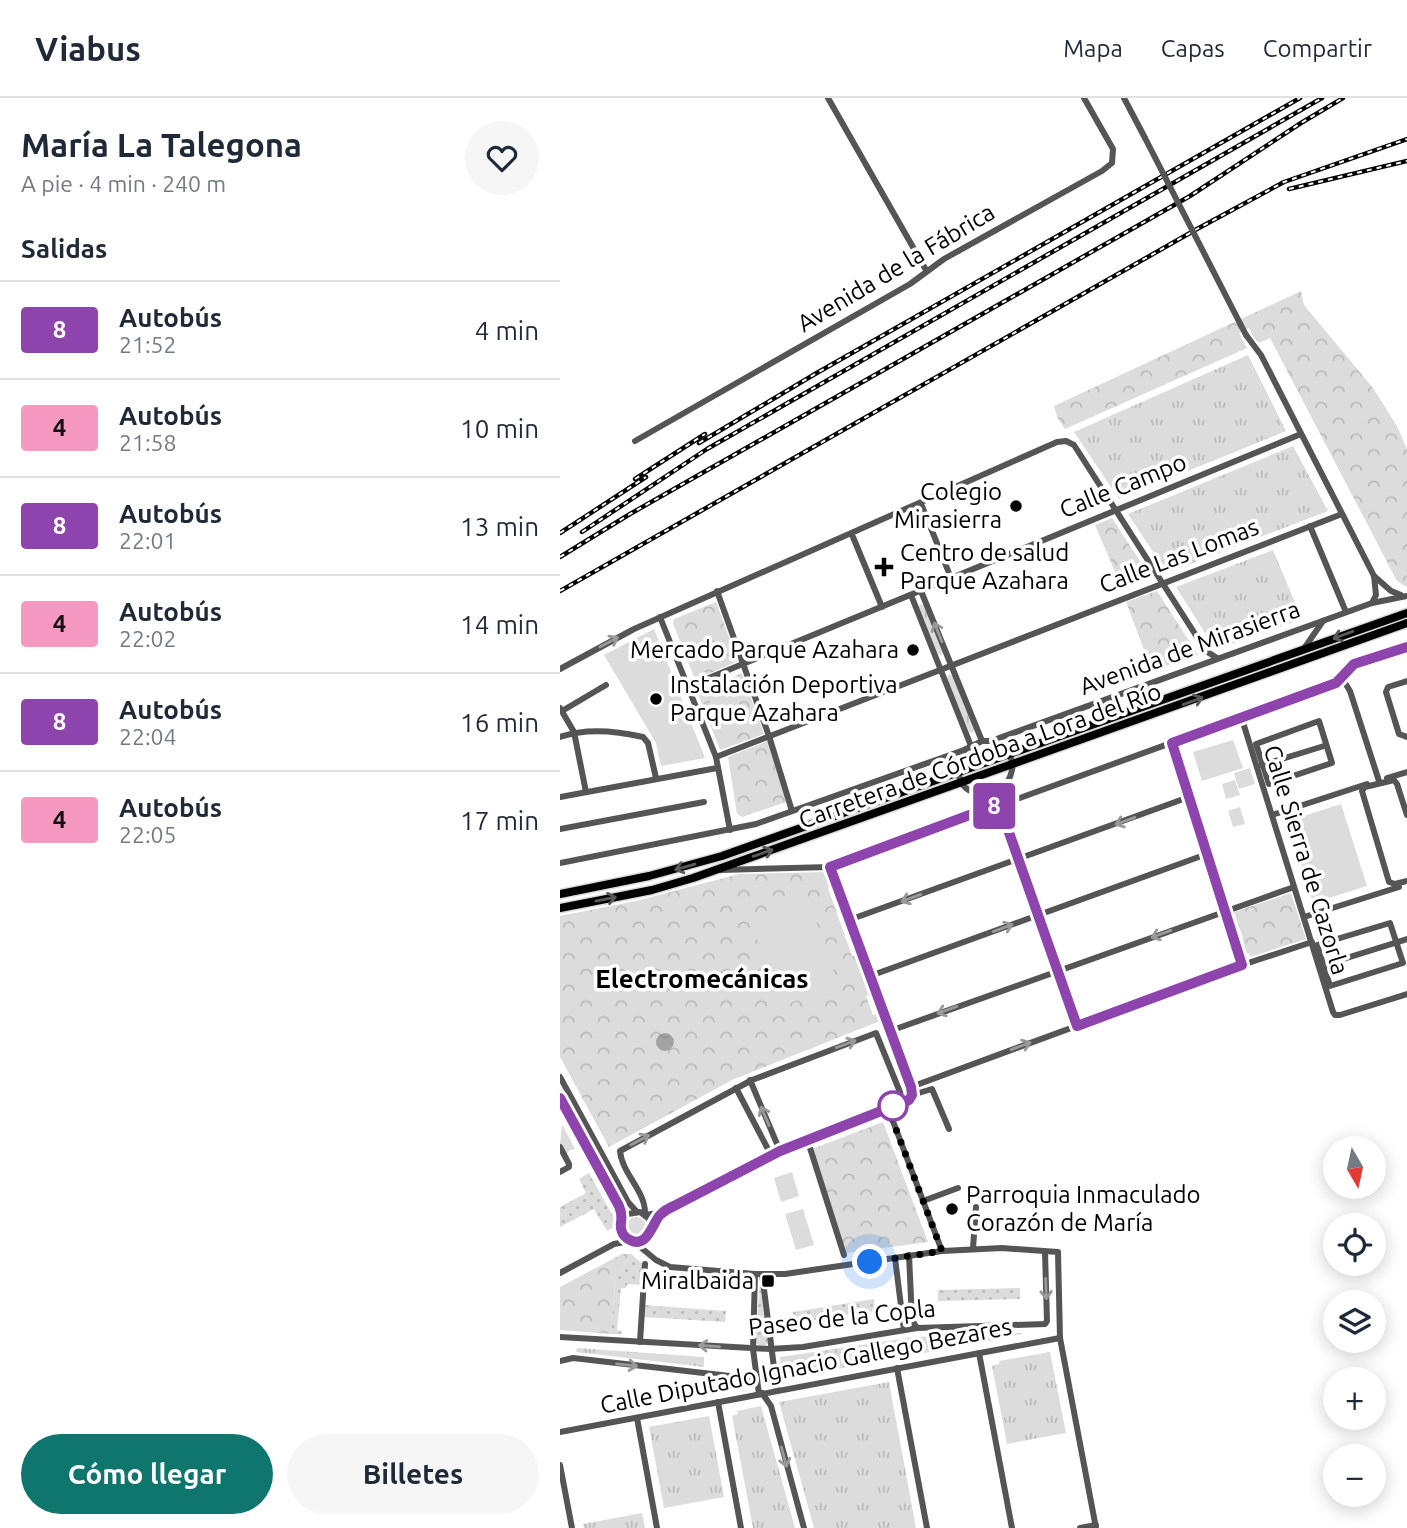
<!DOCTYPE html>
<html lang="es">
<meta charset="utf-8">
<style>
:root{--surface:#fff;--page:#f6f6f7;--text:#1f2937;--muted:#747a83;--line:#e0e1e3;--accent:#0f766e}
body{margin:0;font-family:Ubuntu,sans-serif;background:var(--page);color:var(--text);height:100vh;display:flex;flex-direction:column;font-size:26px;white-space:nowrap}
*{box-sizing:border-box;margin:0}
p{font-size:23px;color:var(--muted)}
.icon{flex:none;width:38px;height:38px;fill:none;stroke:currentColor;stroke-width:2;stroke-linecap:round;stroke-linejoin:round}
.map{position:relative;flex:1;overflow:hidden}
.drawer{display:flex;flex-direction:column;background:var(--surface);width:560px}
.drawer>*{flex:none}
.badge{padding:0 14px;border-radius:5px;font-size:24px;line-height:46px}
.needle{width:46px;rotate:171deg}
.tools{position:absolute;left:763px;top:1038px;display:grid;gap:14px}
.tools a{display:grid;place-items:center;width:63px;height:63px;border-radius:50%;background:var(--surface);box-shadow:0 4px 18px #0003;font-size:35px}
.you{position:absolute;width:35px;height:35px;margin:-18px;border:5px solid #fff;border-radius:50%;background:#1a73e8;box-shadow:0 0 0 10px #1a73e833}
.map>.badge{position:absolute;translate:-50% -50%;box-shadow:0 0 0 4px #fff}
h2{padding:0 21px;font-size:26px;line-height:63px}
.round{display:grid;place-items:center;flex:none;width:74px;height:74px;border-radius:37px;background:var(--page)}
.summary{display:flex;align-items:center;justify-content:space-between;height:119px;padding:0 21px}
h1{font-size:33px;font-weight:700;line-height:52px}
.button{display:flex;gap:14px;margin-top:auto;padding:14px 21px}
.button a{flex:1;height:80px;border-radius:42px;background:var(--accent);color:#fff;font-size:28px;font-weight:700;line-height:80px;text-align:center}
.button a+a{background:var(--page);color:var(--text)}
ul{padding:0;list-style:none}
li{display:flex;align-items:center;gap:21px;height:98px;padding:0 21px;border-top:2px solid var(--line)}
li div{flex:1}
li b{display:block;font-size:26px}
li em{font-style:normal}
li .badge{min-width:77px;font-weight:700;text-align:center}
header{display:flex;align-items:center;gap:42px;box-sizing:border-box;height:98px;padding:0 35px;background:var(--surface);border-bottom:2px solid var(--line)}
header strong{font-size:33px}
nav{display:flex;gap:38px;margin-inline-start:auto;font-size:24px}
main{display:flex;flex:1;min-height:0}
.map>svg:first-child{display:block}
.grass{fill:url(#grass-tufts)}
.forest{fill:url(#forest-crowns)}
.garden{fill:url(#garden-dots)}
.pitch{fill:#dcdcdc}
.water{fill:url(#water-ripples)}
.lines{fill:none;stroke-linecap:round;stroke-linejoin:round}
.major-casing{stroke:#dbdbdb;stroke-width:11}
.minor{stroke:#555;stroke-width:6}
.major{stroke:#000;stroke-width:8}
.rail-casing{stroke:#000;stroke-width:4.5}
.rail{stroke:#fff;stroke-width:2;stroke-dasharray:5;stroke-linecap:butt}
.minor-bridge{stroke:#555;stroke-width:6}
.oneway{stroke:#999}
.oneway2{stroke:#595959}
.line-casing{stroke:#fff;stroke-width:16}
.line{stroke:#8e44ad;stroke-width:10}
.walk{stroke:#000;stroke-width:7;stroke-dasharray:0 12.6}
.poi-dot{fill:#000;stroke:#fff;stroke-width:2.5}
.stop-dot{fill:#fff;stroke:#8e44ad;stroke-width:3.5}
.labels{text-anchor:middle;stroke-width:7;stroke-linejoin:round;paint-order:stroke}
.street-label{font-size:24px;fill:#000;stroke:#fff}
.poi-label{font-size:24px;fill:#000;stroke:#fff;text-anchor:end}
.neighbourhood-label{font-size:26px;font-weight:bold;fill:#000;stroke:#fff}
</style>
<header>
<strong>Viabus</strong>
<nav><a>Mapa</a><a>Capas</a><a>Compartir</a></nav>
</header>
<main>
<section class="drawer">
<div class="summary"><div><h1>María La Talegona</h1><p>A pie · 4 min · 240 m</p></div><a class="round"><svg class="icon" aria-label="heart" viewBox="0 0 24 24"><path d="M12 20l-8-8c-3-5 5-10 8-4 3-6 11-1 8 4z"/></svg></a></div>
<h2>Salidas</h2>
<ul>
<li><span class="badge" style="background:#8e44ad;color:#fff">8</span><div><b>Autobús</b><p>21:52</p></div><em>4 min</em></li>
<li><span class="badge" style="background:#f599c1;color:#111">4</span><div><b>Autobús</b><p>21:58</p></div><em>10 min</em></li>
<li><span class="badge" style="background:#8e44ad;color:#fff">8</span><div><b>Autobús</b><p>22:01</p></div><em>13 min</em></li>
<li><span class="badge" style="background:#f599c1;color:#111">4</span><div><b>Autobús</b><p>22:02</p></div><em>14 min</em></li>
<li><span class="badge" style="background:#8e44ad;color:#fff">8</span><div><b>Autobús</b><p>22:04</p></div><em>16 min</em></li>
<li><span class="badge" style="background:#f599c1;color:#111">4</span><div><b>Autobús</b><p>22:05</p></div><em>17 min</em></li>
</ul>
<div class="button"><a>Cómo llegar</a><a>Billetes</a></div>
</section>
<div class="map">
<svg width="847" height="1430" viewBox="0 0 847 1430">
<defs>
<pattern id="grass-tufts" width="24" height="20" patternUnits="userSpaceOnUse" patternTransform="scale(1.75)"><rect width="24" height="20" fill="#dcdcdc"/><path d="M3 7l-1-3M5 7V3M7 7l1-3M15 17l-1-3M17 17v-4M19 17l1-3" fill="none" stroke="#bbb"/></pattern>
<pattern id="forest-crowns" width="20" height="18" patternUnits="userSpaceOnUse" patternTransform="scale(1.75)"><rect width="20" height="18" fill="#dcdcdc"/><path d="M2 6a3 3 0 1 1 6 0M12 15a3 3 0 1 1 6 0" fill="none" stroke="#bbb"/></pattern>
<pattern id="garden-dots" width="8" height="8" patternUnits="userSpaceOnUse" patternTransform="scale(1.75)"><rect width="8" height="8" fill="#dcdcdc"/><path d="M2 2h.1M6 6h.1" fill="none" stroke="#bbb" stroke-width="1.8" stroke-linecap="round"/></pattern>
<pattern id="water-ripples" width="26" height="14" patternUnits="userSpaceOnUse" patternTransform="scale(1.75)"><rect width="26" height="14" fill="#a3a3a3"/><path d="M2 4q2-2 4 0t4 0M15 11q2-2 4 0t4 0" fill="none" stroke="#8b8b8b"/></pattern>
</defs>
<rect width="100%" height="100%" fill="#fff"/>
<g class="grass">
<polygon points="688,257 726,333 559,401 514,334"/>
<polygon points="733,348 768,413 607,475 568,416"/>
<polygon points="713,452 742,521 656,552 616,489"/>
<polygon points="360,506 364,507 383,554 381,557 378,556 359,509"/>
<polygon points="389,576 393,578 415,632 413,635 409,634 387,580"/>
<polygon points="2,1026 15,1051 10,1052 6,1056 0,1046"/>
<circle cx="76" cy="1129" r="10"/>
<polygon points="17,1250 144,1259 144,1269 16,1254"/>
<polygon points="490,1254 506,1335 447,1346 432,1268 439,1266 439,1263"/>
<polygon points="329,1284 356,1430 254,1430 219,1304"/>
<polygon points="201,1308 235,1430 193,1430 172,1318 178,1316 177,1313"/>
<polygon points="149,1318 164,1399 104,1410 89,1329"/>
<polygon points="82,1415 85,1430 24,1430 23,1426"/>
</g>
<g class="forest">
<polygon points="741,193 744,207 813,290 837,328 847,351 847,489 837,483 710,240 699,245 694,240 689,230 679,235 687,250 505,331 497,319 494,308"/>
<polygon points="552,420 591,480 562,490 535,427"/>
<polygon points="597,493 638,557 592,573 566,504"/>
<polygon points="156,504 178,563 137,581 134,579 113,525 114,521"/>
<polygon points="182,575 204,636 160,652 137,593"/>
<polygon points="208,643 226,704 182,719 177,716 168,659"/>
<polygon points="265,774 270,788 268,790 292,858 297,858 310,896 306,898 313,917 317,916 320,923 172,982 49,1049 0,959 0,818 76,803 179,776"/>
<polygon points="731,795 746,841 690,859 689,855 685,856 680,841 683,840 674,814"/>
<polygon points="323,1024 368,1144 285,1155 252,1051"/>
<polygon points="62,1156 71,1156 55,1185 51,1236 0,1232 0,1189"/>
<polygon points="465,1235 435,1242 222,1281 220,1259 355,1239"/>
</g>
<g class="garden">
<polygon points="29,1075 54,1120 52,1130 47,1133 34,1111 0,1129 0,1109 26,1095 19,1081"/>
<polygon points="71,1156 84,1167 82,1187 67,1186 66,1190 61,1190 57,1232 62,1233 62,1236 51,1236 55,1185"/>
<polygon points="200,1186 208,1246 201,1248 195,1245"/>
<polygon points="460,1190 460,1201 378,1203 378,1192"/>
<polygon points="314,1201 315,1213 235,1225 233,1214"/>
<polygon points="84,1207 166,1213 165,1224 84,1219"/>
</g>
<g class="pitch">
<polygon points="94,531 145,660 101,668 96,645 44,557"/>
<polygon points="169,591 173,601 152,609 148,599"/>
<polygon points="673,642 683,670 642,683 633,654"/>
<polygon points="690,670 695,686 679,691 674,675"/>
<polygon points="675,682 680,697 666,701 662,686"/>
<polygon points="781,706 807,788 753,805 728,723"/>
<polygon points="680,709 685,726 673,729 668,713"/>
<polygon points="247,798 279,887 221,908 189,819"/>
<polygon points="232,1074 239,1098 221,1104 214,1080"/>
<polygon points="243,1111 254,1147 236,1152 225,1116"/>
</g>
<circle class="water" cx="105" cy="944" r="9"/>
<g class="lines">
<defs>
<g id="major">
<polyline points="0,796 89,778 162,758 847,515"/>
<polyline points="0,810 92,792 133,780 847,525"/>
</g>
</defs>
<use href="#major" class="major-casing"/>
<g class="minor">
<polyline points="268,0 366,172"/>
<polyline points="564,0 585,40"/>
<polyline points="686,237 701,257 814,478 816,497 812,505"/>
<polyline points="75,343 350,186 384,161 542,73 552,65 553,51 524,0"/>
<polyline points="362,408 391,480"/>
<polyline points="750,428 786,514"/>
<polyline points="293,439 322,509"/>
<polyline points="814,478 831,493 841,497"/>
<polyline points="157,493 209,638 232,713"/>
<polyline points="361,493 422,643"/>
<polyline points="351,497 411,648"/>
<polyline points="100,519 156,659 170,732"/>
<polyline points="743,552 763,523"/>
<polyline points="0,571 74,531 497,344 506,343 514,347 646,553 657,560"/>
<polyline points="782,580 790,593 819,683"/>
<polyline points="847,583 828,589 826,594 839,636 847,639"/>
<polyline points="127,589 741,336"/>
<polyline points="0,610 14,634 26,694"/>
<polyline points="2,613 46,587"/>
<polyline points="681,618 773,914 775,917 780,917 847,896"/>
<polygon points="759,623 772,665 709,686 696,646"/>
<path d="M0,639c25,-9 57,-6 83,0l5,6 8,35"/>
<path d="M431,643c5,4 14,8 18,14 3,4 4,10 3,15 -6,33 -54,30 -53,2 0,-7 3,-16 5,-22l18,-9h9l381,-138 35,-7"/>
<polyline points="612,645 682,867"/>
<polyline points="156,659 782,416"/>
<polyline points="702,667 764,648"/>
<polyline points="827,680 847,674"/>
<polyline points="435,696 517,928"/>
<polyline points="0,699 157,670"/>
<polyline points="712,717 807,686"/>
<polyline points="847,717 837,686 834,682 805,689 802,693 829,784 835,786 847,783"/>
<polyline points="0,731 144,704"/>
<polyline points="0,765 196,726 404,652"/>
<polyline points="161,772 270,769 776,585 795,566 847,549"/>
<polyline points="744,819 839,789"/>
<polyline points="289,822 629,699"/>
<polygon points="830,825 843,865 770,888 757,847"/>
<polyline points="761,868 847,841"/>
<polyline points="310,878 647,756"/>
<polyline points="330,933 734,789"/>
<polyline points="0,979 68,1104 77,1114"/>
<polyline points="190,982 220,1053"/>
<polyline points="351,989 682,867 752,844"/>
<polyline points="176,990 211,1057"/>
<polyline points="352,997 372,991 389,1031"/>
<polyline points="0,1000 64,1120"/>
<polyline points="328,1010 382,1153"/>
<polyline points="0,1049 9,1066 9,1069 0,1074"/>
<polyline points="250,1050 284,1157"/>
<polyline points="363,1103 398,1090"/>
<path d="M85,1116c1,-23 -23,-40 -25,-63l132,-71 124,-47 28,69"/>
<polyline points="86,1117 102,1114 220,1053 349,1002 352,997 270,769"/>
<path d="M91,1131l-2,-10 -9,-7 -12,2c-12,12 -2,35 15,26 8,-5 13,-20 19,-28"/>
<polyline points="73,1143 96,1162 110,1169 195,1176 225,1176 382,1153 442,1150 498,1154 500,1240 536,1430"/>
<polyline points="413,1150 416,1109"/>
<polyline points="349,1157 352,1222 357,1230"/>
<polyline points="335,1160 344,1232"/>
<polyline points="0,1175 54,1146 70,1143"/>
<polyline points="195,1176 193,1251 199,1296"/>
<polyline points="202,1176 217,1293"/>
<polyline points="0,1239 210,1251 243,1249 357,1230 485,1226 487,1223 485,1154"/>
<polyline points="80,1244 85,1166"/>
<polyline points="419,1255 452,1430"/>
<polyline points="0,1263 13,1260 196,1281"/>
<polyline points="337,1270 367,1430"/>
<polyline points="202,1295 211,1308 244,1430"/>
<polyline points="158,1304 181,1430"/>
<polyline points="77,1320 97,1430"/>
<polyline points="0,1334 500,1240"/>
<polyline points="0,1367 12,1430"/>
<polyline points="520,1430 536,1427"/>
</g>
<use href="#major" class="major"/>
<defs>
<g id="rail">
<polyline points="729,91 847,63"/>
<polyline points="139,345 255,276 740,0"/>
<polyline points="75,381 145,336"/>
<polyline points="22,434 147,351 762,0"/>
<polyline points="0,435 86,379"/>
<polyline points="0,459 70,416 630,98 741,25 783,0"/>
<polyline points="0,493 637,131 724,84 847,41"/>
</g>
</defs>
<use href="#rail" class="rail-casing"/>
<use href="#rail" class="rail"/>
<polyline class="minor-bridge" points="585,40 686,237"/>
</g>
<defs><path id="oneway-shaft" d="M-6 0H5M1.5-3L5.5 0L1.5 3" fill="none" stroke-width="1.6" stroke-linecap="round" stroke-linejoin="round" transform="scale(1.75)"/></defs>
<g class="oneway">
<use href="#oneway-shaft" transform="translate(378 534) rotate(-112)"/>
<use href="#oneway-shaft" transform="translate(49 544) rotate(-28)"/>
<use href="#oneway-shaft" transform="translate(565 723) rotate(160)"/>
<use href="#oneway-shaft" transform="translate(351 800) rotate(160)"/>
<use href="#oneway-shaft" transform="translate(443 830) rotate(-20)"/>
<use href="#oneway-shaft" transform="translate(601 836) rotate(160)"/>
<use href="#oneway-shaft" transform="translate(387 912) rotate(160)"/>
<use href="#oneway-shaft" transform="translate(286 946) rotate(-20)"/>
<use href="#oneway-shaft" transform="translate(461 948) rotate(-20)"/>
<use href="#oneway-shaft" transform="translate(205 1018) rotate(-113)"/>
<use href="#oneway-shaft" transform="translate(80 1042) rotate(-28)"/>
<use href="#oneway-shaft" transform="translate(486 1191) rotate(88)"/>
<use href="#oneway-shaft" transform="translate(149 1248) rotate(-176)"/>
<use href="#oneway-shaft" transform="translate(67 1267) rotate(6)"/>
<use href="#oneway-shaft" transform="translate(224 1359) rotate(75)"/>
</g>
<g class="oneway2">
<use href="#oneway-shaft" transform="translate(783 537) rotate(160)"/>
<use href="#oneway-shaft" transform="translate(633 603) rotate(-20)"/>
<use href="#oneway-shaft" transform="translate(203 755) rotate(-19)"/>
<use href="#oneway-shaft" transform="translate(125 769) rotate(164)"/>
<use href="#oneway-shaft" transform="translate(46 801) rotate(-11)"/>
</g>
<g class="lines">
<defs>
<path id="line" d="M0,1000l59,108c6,14 -1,17 3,26 1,3 5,7 8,8 17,9 22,-16 30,-25 4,-4 9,-7 14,-9l106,-55 129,-51 3,-5 -1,-8 -81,-220 169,-63 78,222 165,-61 -70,-222 164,-60 18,-19 53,-17"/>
</defs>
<use href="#line" class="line-casing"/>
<use href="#line" class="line"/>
<polyline class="walk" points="310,1164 382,1153 328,1010 333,1008"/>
</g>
<g class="poi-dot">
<circle cx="456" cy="408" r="7"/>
<path d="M320.5 458.5h7v7h7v7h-7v7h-7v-7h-7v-7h7z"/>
<circle cx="353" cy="552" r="7"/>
<circle cx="96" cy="601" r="7"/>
<circle cx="392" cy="1111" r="7"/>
<rect x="201" y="1176" width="14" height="14" rx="3.5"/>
</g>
<circle class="stop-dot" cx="333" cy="1008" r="14"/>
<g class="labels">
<g class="street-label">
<text transform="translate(336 170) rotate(-31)" y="8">Avenida de la Fábrica</text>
<text transform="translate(563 388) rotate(-22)" y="8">Calle Campo</text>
<text transform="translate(619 458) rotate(-21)" y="8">Calle Las Lomas</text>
<text transform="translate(630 550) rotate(-20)" y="8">Avenida de Mirasierra</text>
<text transform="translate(420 658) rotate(-20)" y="8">Carretera de Córdoba a Lora del Río</text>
<text transform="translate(746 762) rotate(73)" y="8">Calle Sierra de Cazorla</text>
<text transform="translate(282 1220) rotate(-6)" y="8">Paseo de la Copla</text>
<text transform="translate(246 1268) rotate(-11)" y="8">Calle Diputado Ignacio Gallego Bezares</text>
</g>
<g class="poi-label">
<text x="442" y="402">Colegio<tspan x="442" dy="28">Mirasierra</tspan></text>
<text x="340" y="463" text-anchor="start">Centro de salud<tspan x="340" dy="28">Parque Azahara</tspan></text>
<text x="339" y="560">Mercado Parque Azahara</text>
<text x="110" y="595" text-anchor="start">Instalación Deportiva<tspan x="110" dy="28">Parque Azahara</tspan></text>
<text x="406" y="1105" text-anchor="start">Parroquia Inmaculado<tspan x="406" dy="28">Corazón de María</tspan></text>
<text x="194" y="1191">Miralbaida</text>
</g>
<g class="neighbourhood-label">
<text x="142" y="890">Electromecánicas</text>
</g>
</g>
</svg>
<div class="tools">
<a><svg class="needle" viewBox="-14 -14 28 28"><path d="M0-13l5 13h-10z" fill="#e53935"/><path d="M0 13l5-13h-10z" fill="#747a83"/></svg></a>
<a><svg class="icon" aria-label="locate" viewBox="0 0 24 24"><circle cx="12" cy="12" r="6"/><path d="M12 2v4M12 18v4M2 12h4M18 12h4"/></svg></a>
<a><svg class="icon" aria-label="layers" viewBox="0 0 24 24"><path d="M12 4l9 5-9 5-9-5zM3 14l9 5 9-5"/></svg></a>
<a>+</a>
<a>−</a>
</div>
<div class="you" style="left:310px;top:1164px"></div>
<b class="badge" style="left:434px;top:708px;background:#8e44ad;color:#fff">8</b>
</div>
</main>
